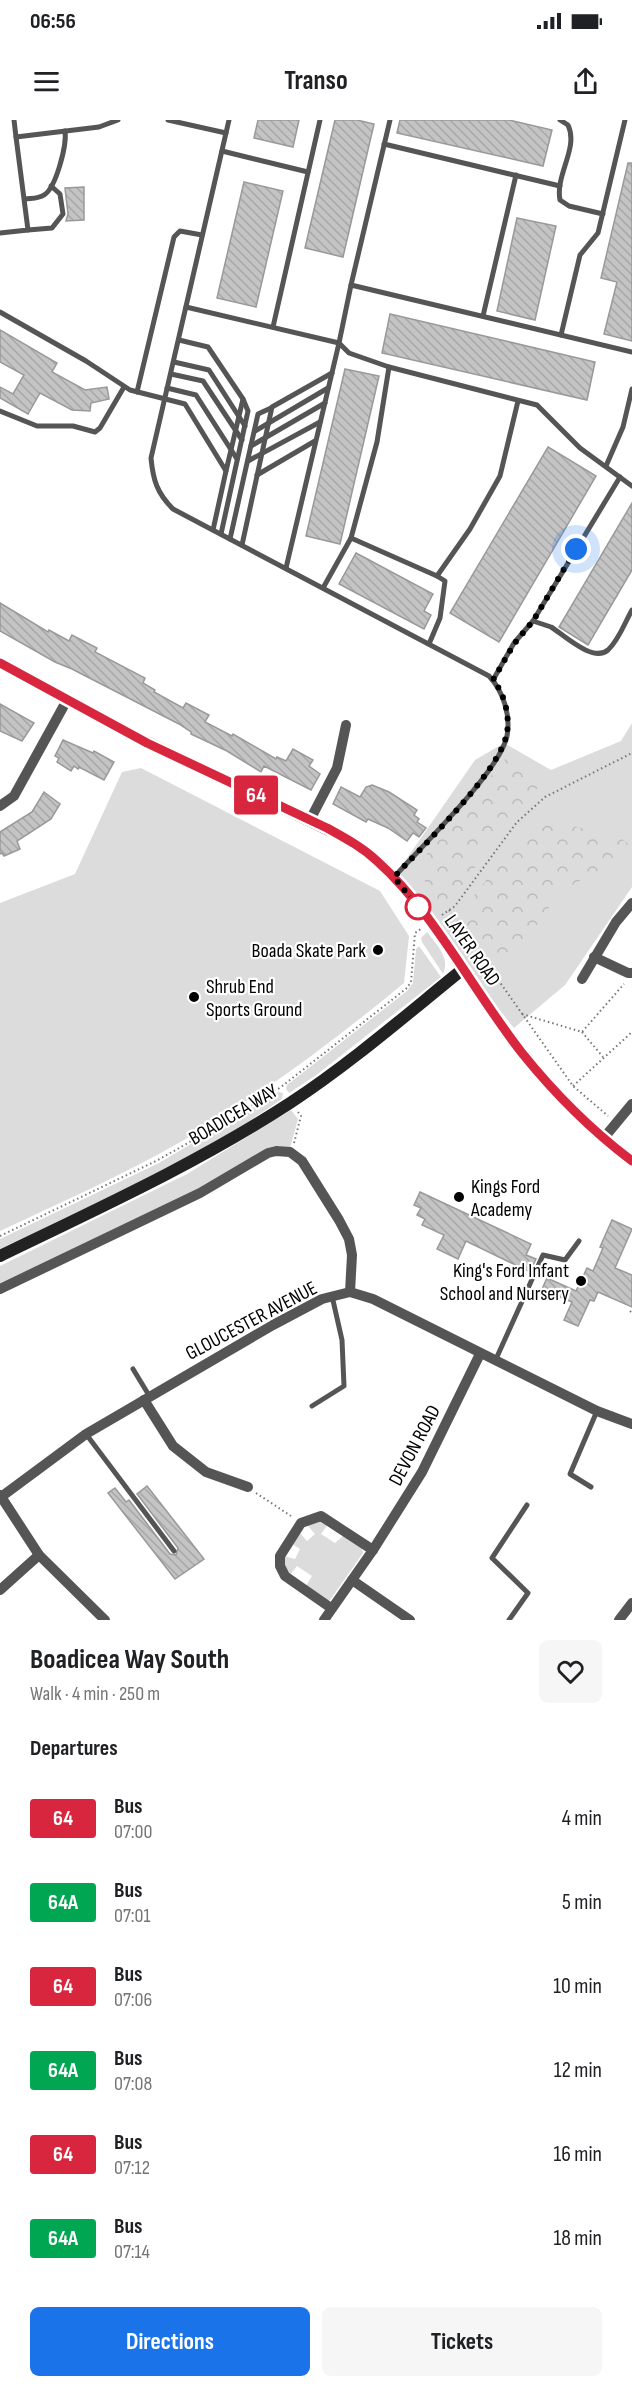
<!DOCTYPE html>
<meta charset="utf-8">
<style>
:root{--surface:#fff;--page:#f6f6f6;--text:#202124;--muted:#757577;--accent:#1a73e8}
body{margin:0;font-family:"Sofia Sans Condensed",sans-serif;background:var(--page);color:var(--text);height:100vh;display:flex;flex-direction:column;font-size:22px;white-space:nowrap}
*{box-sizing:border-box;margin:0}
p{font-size:20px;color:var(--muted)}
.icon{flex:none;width:33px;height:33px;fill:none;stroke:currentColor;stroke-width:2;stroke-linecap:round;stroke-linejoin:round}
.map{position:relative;height:1500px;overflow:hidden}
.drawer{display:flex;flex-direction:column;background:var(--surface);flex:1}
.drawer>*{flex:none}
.badge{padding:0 12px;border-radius:4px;font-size:21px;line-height:39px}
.you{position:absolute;width:30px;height:30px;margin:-15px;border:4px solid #fff;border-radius:50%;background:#1a73e8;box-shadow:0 0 0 9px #1a73e833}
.map>.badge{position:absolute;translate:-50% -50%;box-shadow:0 0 0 3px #fff}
h2{padding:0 30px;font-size:22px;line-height:54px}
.round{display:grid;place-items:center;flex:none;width:63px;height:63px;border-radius:9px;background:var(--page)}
.head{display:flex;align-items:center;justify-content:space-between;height:102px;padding:0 30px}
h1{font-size:28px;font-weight:700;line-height:45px}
.cta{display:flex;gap:12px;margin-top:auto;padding:12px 30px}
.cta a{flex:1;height:69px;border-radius:9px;background:var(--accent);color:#fff;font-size:24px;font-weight:700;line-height:69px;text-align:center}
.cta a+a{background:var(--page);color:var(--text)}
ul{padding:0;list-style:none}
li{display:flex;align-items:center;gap:18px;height:84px;padding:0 30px}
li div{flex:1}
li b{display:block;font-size:22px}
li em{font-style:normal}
li .badge{min-width:66px;font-weight:700;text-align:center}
.status{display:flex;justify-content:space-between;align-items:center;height:42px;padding:0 30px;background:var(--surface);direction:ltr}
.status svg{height:16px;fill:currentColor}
header{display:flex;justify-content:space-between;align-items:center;height:78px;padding:0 30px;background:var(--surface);font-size:27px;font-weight:700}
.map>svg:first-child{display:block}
.grass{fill:#dcdcdc}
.forest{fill:url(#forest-crowns)}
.building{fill:url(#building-back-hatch);stroke:#999;stroke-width:1.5}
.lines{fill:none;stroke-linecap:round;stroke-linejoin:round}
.path{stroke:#777;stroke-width:2;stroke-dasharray:1.5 3;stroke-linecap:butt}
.lane{stroke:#555;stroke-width:5}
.street{stroke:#555;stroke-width:10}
.secondary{stroke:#222;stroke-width:12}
.line-casing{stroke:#fff;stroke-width:14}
.line{stroke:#d7263d;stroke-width:9}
.walk{stroke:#000;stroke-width:6;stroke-dasharray:0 10.8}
.stop-dot{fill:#fff;stroke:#d7263d;stroke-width:3}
.poi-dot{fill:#000;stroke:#fff;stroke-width:2}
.labels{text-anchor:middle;stroke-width:4.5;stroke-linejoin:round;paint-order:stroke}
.poi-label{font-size:20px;fill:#000;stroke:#fff;text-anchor:end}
.street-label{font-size:20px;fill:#000;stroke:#fff}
</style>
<div class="status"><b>06:56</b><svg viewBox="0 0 49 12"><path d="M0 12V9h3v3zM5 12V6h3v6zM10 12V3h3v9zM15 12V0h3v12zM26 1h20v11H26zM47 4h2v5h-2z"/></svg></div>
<header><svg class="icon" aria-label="menu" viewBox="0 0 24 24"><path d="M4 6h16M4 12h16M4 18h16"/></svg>Transo<svg class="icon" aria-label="share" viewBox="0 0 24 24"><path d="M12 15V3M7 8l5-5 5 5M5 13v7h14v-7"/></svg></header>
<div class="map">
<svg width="632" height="1500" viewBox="0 0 632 1500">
<defs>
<pattern id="forest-crowns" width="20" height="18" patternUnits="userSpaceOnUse" patternTransform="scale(1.5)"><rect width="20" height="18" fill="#dcdcdc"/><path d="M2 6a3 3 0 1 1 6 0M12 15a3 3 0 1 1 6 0" fill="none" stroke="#bbb"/></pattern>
<pattern id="building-back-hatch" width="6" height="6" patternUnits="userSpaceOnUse" patternTransform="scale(1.5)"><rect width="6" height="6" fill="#c4c4c4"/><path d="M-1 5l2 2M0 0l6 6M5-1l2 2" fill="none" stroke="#a7a7a7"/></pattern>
</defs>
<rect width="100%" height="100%" fill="#fff"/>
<g class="grass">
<polygon points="632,603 632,767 565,865 514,908 394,757 475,640 504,623 551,650 621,621"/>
<path d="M141,648l239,123 29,45 -5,47c-70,58 -141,111 -220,157 -59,34 -122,62 -184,91v-328l75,-29 47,-102z"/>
<path d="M427,812c9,12 24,26 16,42l-21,-32 -1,-4z"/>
<polygon points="419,826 441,857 315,956 289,973 286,969 287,965 407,871 413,863 416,829"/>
<path d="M278,972l5,1 -1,6c-87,61 -186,105 -282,150v-10l159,-76z"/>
<polygon points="291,990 298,999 290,1028 274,1026 265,1029 189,1074 0,1165 0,1146 187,1054"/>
<polygon points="314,1400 328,1404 321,1414 335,1423 344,1415 362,1428 363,1433 330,1480 326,1481 306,1466 312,1456 297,1446 290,1455 284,1448 284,1436 295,1439 300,1429 292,1424 300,1413 307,1421 315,1414 308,1406"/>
</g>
<g class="forest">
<polygon points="510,633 544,661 496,713 464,765 440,786 416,747"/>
<polygon points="536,698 617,716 632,726 630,737 601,749 560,772 521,827 490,838 462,801 471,779"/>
</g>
<g class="building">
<polygon points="258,0 299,0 293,27 254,18"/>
<polygon points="335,0 357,0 374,4 343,137 305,128"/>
<polygon points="400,0 509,0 552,10 543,46 397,13"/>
<polygon points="628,43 632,43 632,221 604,214 617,162 601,158"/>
<polygon points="244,62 283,71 256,187 217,178"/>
<polygon points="84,67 84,100 66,101 68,94 65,68"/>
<polygon points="517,98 556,106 535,200 497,191"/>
<polygon points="390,194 595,242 587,280 382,233"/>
<polygon points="0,210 57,243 52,252 85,270 107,267 109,279 91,283 90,291 72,290 40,273 28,294 0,278 0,267 13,274 24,255 0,242"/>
<polygon points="345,249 379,256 340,424 306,416"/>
<polygon points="548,327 596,356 499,522 450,493"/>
<polygon points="632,383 632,450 588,525 559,507"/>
<polygon points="356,433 433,474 424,491 431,495 424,509 339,464"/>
<polygon points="0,483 48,512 49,510 69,521 72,515 97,528 95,532 145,558 143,563 155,570 154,572 183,588 186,583 209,595 205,602 232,616 233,614 276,639 277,637 286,641 293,629 313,640 309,646 320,654 311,670 264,646 261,652 227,631 191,614 191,612 179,604 72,549 55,542 0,511"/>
<polygon points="0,584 34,603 22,621 0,611"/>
<polygon points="63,620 93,633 94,631 114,642 104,660 79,647 78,649 74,646 71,651 57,642 59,638 55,636"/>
<polygon points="372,665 389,672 417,690 414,695 419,699 417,702 426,708 419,717 413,713 407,721 388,708 368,699 366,702 333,684 341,667 360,677 366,667"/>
<polygon points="44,672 60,684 51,699 17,721 20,729 4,736 2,733 0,734 0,712 32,692"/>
<polygon points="420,1072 531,1124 526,1135 536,1139 530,1152 466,1121 458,1139 437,1129 444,1115 422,1105 425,1099 417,1095 421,1088 414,1085"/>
<polygon points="612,1100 632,1109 615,1148 632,1155 632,1187 598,1172 594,1181 590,1180 578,1206 564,1200 572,1182 542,1169 547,1158 576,1171 587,1148 593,1151 603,1128 600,1127"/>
<polygon points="147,1366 204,1439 175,1459 108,1373 115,1368 126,1382 129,1380 170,1434 176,1435 178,1428 137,1374"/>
</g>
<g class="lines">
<g class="path">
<polyline points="449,790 573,966 608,996"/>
<polyline points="442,795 455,786 517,702 545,677 632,633"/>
<polyline points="522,894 582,912 624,864"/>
<polyline points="582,912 603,937"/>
<polyline points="573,966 632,912"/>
<polyline points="294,1023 301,996 298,992"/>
<polyline points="0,1116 158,1040 223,1003 281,967 407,868 411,862 415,813 422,808"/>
<polyline points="630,1191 632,1193"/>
<polyline points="256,1373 291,1396"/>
</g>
<g class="lane">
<polyline points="14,0 16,17"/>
<polyline points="168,0 226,13"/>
<path d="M229,0l-78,338c2,22 6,35 22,51l316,167c14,15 22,39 18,60 -7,35 -86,111 -113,141"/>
<path d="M560,0l8,5c11,23 -13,50 -8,75l9,6 34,8"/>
<polyline points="384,24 560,66"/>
<polyline points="222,31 308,52"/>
<path d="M25,79c6,-1 13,0 19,-4 12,-7 23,-50 21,-64"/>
<polyline points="28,110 52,108 63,94 60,74 51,66"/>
<polyline points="0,113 28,110 16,17 99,7 118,0"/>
<polyline points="351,165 390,0"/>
<polyline points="186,187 339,223 351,165 632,232"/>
<polyline points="0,192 86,241 130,270 185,284 226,351 213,410"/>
<polyline points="483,196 516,55"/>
<polyline points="273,207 320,0"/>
<polyline points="561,215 580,135 598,113 625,0"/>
<polyline points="179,220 208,227 243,279 226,351"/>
<polyline points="174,242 209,250 245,306"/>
<polyline points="171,254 203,261 242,320"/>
<polyline points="167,268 196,275 237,339"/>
<polyline points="137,272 174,117 180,111 202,115"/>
<polyline points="0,291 37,306 73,306 95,312 100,308 124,267"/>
<polyline points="255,311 328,268"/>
<polyline points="251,326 325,283"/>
<polyline points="248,341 320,302"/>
<polyline points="606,346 623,307 632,269"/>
<polyline points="257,355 315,321"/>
<polyline points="221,414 248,291 243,279"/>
<polyline points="351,418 437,456 470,409 500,356 518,281"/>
<polyline points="230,419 258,294 271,288"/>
<polyline points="242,425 272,287 332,253"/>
<polyline points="286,448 339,223 349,233 389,247 537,285 580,328 632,366"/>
<polyline points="323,468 351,418 377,322 389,247"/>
<polyline points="533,501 620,357"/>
<polyline points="429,524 440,498 445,461 437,456"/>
<path d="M493,560l21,-37 19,-22c6,2 12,4 18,6 13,8 42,36 57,23 11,-10 17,-28 24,-40"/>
<polyline points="496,1239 543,1135 565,1140 579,1121"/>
<polyline points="133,1249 150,1277"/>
<polyline points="312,1286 344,1266 342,1220 332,1176"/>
<polyline points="86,1314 174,1431"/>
<polyline points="591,1367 570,1354 597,1291"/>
<polyline points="509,1500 528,1473 492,1438 527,1385"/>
</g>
<g class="street">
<polyline points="0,686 14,676 67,580"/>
<polyline points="310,700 337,648 346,605"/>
<polyline points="594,837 628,853 632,853"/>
<polyline points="582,859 616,802 632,783"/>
<polyline points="603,1019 632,984"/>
<polyline points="0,1169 200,1073 268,1033 276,1031 290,1032 302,1041 339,1100 349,1119 352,1135 350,1172"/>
<polyline points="144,1280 173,1326 206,1352 248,1367"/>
<polyline points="0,1375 39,1435 105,1500"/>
<polyline points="1,1377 86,1314 273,1205 322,1179 350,1172 373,1179 597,1291 632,1304"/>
<polyline points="352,1460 410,1500"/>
<polyline points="0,1470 39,1435"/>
<polyline points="331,1488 285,1456 280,1446 280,1436 301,1403 321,1396 373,1430"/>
<polyline points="324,1500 373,1430 422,1352 480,1234"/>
<polyline points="619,1500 632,1483"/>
</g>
<g class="secondary">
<path d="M0,543l134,73 193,93c18,9 35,18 50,32 58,51 97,131 145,192 33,41 69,76 110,108"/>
<path d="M0,1136c99,-48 198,-93 290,-153 61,-40 116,-88 173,-134"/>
</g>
</g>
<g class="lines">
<defs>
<path id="line" d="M0,543l147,80 180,85c18,10 35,19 50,33 57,51 97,131 145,192 33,41 69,77 110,108"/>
</defs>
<use href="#line" class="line-casing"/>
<use href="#line" class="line"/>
<path class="walk" d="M418,787l-24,-30c29,-31 102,-102 112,-140 5,-18 -1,-43 -13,-57l21,-36 19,-23 43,-72"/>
</g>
<circle class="stop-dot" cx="418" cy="787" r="12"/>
<g class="poi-dot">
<circle cx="378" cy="830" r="6"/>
<circle cx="194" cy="877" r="6"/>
<circle cx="459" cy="1077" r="6"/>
<circle cx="581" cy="1161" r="6"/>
</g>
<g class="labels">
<g class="poi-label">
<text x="366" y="837">Boada Skate Park</text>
<text x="206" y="873" text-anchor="start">Shrub End<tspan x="206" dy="23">Sports Ground</tspan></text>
<text x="471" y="1073" text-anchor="start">Kings Ford<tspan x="471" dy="23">Academy</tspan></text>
<text x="569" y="1157">King's Ford Infant<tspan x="569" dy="23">School and Nursery</tspan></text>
</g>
<g class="street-label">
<text transform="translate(473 830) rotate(55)" y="7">LAYER ROAD</text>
<text transform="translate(233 994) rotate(-31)" y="7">BOADICEA WAY</text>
<text transform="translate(251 1200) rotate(-28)" y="7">GLOUCESTER AVENUE</text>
<text transform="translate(414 1325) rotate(-62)" y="7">DEVON ROAD</text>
</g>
</g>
</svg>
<div class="you" style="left:576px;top:429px"></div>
<b class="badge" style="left:256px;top:675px;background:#d7263d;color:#fff">64</b>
</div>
<section class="drawer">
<div class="head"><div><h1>Boadicea Way South</h1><p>Walk · 4 min · 250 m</p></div><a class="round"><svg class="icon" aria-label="heart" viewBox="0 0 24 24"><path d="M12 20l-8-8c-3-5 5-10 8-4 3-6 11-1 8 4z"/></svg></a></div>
<h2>Departures</h2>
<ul>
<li><span class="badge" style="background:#d7263d;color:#fff">64</span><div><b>Bus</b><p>07:00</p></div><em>4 min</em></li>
<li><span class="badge" style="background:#00a651;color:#fff">64A</span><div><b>Bus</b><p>07:01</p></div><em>5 min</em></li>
<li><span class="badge" style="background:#d7263d;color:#fff">64</span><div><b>Bus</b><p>07:06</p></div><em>10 min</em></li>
<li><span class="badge" style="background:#00a651;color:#fff">64A</span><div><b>Bus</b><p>07:08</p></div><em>12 min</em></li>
<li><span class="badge" style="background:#d7263d;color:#fff">64</span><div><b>Bus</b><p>07:12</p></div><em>16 min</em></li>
<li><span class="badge" style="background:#00a651;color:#fff">64A</span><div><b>Bus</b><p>07:14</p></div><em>18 min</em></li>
</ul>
<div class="cta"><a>Directions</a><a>Tickets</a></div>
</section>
